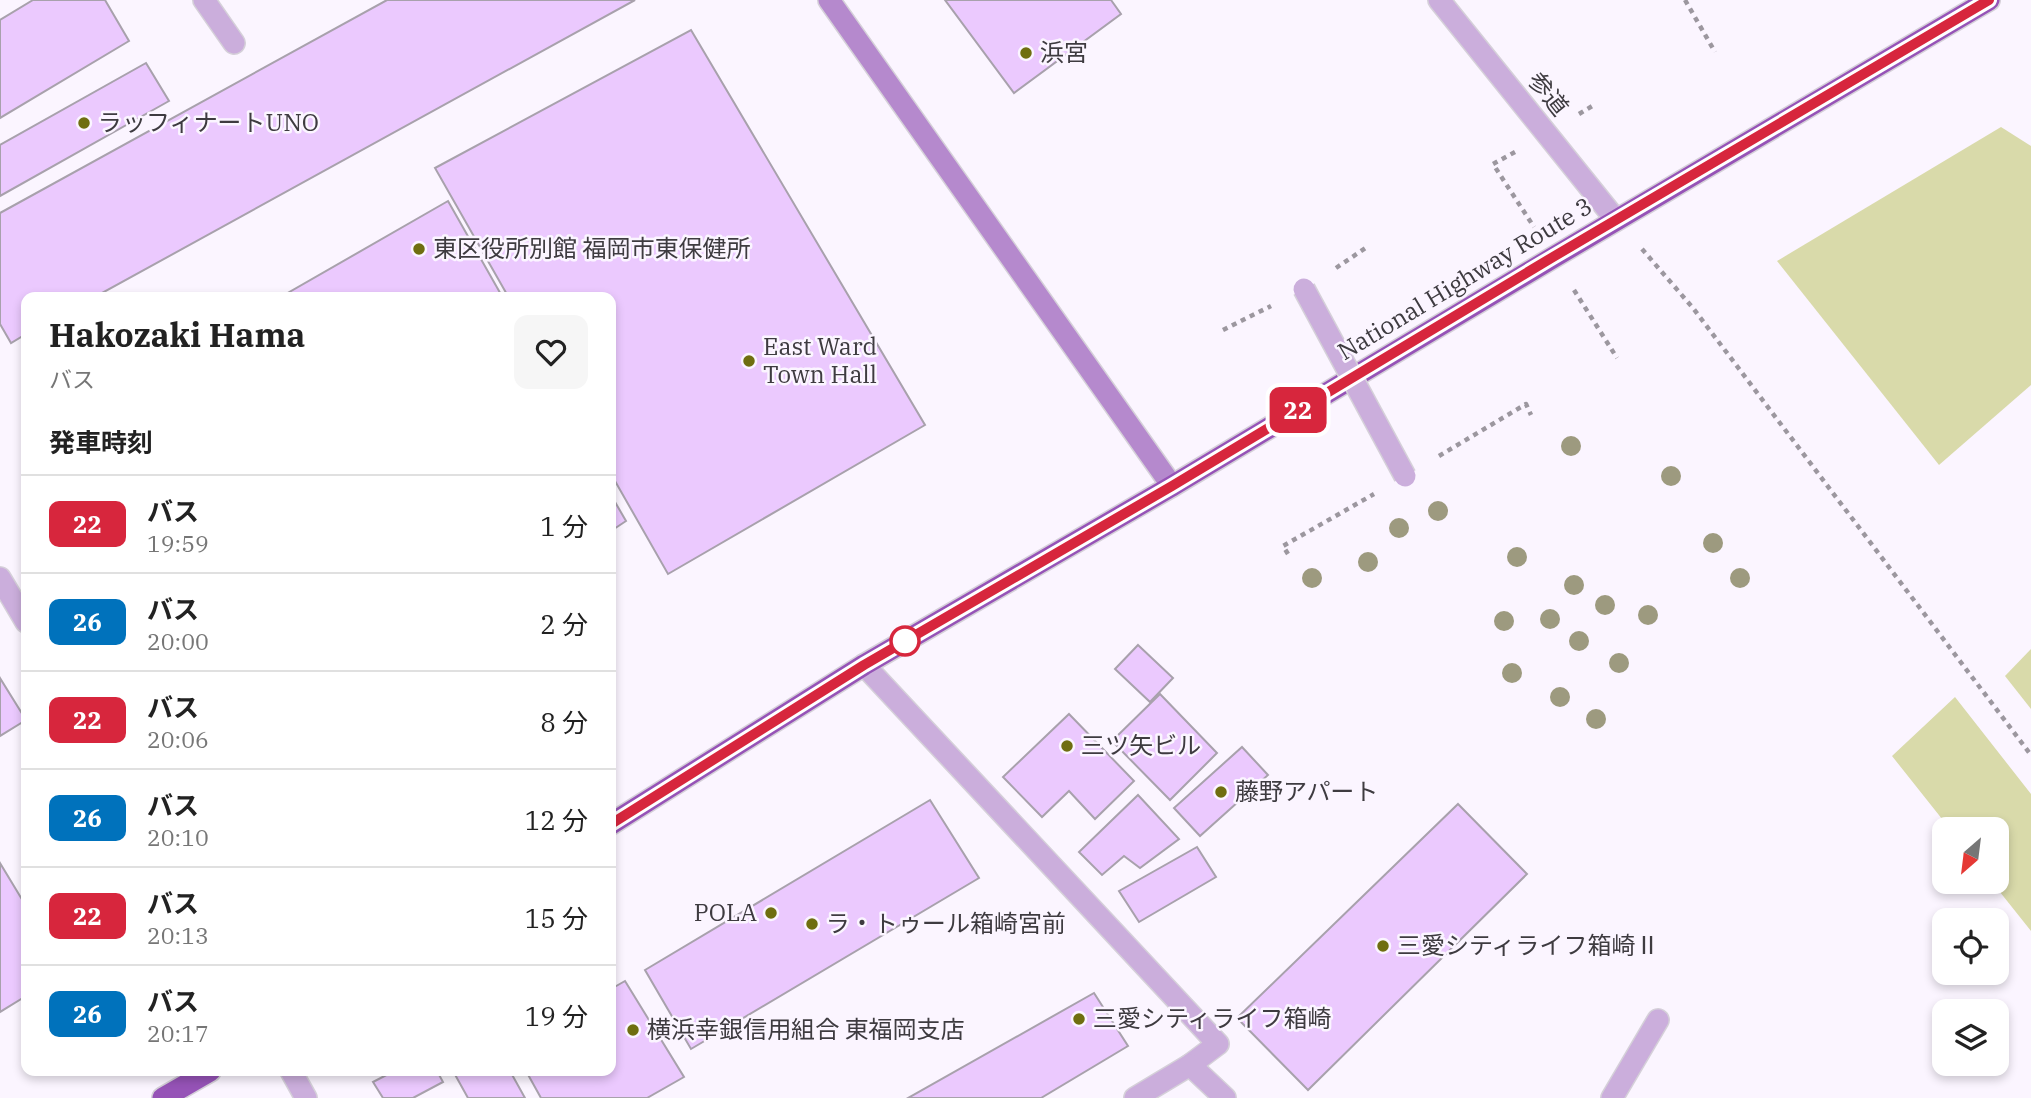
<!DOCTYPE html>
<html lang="ja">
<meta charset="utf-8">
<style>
:root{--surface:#fff;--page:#f6f6f6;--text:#222;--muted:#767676;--line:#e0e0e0}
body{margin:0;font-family:"IBM Plex Serif","Noto Sans JP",serif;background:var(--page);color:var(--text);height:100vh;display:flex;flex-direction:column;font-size:26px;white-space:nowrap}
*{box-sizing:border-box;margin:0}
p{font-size:23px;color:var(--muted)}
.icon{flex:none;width:38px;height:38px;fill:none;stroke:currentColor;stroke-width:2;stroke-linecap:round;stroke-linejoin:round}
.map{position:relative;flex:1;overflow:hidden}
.side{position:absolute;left:21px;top:292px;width:595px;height:784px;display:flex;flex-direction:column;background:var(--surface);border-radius:14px;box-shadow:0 4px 10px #0003}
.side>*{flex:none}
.badge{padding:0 14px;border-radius:10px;font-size:24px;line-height:46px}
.needle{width:46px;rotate:208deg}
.buttons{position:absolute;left:1932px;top:817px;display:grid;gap:14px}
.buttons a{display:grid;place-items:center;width:77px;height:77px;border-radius:14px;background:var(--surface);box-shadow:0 4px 10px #0003;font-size:35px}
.map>.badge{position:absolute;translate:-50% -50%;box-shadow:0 0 0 4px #fff}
h2{padding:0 28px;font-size:26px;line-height:63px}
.round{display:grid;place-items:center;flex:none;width:74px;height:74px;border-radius:14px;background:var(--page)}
.overview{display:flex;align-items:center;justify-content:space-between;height:119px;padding:0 28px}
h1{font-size:33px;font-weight:800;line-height:52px}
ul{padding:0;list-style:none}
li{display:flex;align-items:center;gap:21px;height:98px;padding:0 28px;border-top:2px solid var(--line)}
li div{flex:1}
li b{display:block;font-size:26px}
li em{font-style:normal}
li .badge{min-width:77px;font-weight:700;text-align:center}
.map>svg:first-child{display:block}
.green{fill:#d9daaa}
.building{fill:#ebc9fe;stroke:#a8a1ac;stroke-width:2}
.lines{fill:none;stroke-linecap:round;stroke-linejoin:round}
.lane-casing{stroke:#d5d0d9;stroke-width:24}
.street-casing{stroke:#d5d0d9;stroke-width:24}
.secondary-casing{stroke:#d5d0d9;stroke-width:24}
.highway-casing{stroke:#d5d0d9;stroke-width:24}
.path{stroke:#9c979f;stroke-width:4.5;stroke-dasharray:5 5;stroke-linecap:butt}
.lane{stroke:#cbaedc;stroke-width:21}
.street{stroke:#cbaedc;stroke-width:21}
.secondary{stroke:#b589cd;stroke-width:21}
.highway{stroke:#9653b7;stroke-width:21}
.street-bridge-casing{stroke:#d5d0d9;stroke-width:24;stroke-linecap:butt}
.street-bridge{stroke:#cbaedc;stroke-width:21}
.tree{fill:#9d9a7f}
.line-casing{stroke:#fff;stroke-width:16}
.line{stroke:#d7263d;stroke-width:10}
.poi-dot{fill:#6f6e10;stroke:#fbf5ff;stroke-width:2.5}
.stop-dot{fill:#fff;stroke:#d7263d;stroke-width:3.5}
.labels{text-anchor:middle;stroke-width:5;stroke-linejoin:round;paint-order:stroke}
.poi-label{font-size:24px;fill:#3e3b40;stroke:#fbf5ff;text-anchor:start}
.street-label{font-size:24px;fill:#3e3b40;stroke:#fbf5ff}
</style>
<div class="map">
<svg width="2031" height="1098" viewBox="0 0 2031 1098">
<rect width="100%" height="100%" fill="#fbf5ff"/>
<g class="green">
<polygon points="2001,127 2031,146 2031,385 1939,465 1777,261"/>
<polygon points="2031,649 2031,709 2005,676"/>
<polygon points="1955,697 2031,794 2031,931 1992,882 1997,882 1997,830 1950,829 1892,756"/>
</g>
<g class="building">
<polygon points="33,0 105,0 129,41 0,118 0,20"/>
<polygon points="387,0 635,0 93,298 26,298 26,334 11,343 0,324 0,213"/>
<polygon points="945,0 1111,0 1121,14 1014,93"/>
<polygon points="691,30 925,425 668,574 611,474 611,298 509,298 435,168"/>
<polygon points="146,63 169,101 0,196 0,145"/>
<polygon points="448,201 503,298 279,298"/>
<polygon points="611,495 626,521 611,531"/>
<polygon points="1138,645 1173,678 1150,702 1115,669"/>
<polygon points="0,678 26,720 0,736"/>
<polygon points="1160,694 1217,753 1170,800 1112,741"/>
<polygon points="1069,714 1134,781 1095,819 1069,791 1042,817 1003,777"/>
<polygon points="1242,747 1268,775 1200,836 1174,808"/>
<polygon points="1138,795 1179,839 1140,868 1124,856 1102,875 1079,852"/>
<polygon points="930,800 979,878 691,1049 645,970"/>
<polygon points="1458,804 1527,874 1308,1090 1237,1018"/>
<polygon points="1197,847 1216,877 1139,922 1119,891"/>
<polygon points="0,863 26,906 26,996 0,1012"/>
<polygon points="625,981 684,1077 647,1098 541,1098 526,1071 611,1071 611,989"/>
<polygon points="1094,993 1128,1046 1041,1098 908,1098"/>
<polygon points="394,1071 437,1071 443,1082 413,1098 383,1098 373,1082"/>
<polygon points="453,1071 510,1071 525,1098 468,1098"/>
</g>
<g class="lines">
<defs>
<polyline id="lane" points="1439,0 1616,220"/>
<g id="street">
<polyline points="204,0 234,43"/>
<polyline points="0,578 26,622"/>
<polyline points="864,665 1218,1044 1190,1065 1135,1098"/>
<polyline points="1190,1065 1225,1098"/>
<polyline points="291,1071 306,1098"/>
<polyline points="1612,1098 1658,1020"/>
</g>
<polyline id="secondary" points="829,0 1172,486"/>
<g id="highway">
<polyline points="611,824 864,665 1172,486 1554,257 1989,0"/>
<polyline points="163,1098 210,1071"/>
</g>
</defs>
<use href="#lane" class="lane-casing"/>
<use href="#street" class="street-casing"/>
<use href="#secondary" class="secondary-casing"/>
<use href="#highway" class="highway-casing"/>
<g class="path">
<polyline points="1685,0 1715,52"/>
<polyline points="1579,114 1594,105"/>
<polyline points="1515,152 1493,164 1534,227"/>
<polyline points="1642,249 1693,308 2031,755"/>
<polyline points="1336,268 1367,247"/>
<polyline points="1574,290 1617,358"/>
<polyline points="1223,330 1271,306"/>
<polyline points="1439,456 1526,404 1531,415"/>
<polyline points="1288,554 1283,546 1374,494"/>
</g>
<use href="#lane" class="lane"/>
<use href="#street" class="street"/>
<use href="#secondary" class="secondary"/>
<use href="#highway" class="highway"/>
<defs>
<polyline id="street-bridge" points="1304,289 1405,476"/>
</defs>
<use href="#street-bridge" class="street-bridge-casing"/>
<use href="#street-bridge" class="street-bridge"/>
</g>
<g class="tree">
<circle cx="1571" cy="446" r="10"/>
<circle cx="1671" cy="476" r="10"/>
<circle cx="1438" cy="511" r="10"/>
<circle cx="1399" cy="528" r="10"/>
<circle cx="1713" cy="543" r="10"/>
<circle cx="1517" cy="557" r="10"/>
<circle cx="1368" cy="562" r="10"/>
<circle cx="1312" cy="578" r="10"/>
<circle cx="1740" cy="578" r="10"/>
<circle cx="1574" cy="585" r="10"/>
<circle cx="1605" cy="605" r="10"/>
<circle cx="1648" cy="615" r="10"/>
<circle cx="1550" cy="619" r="10"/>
<circle cx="1504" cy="621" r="10"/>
<circle cx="1579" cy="641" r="10"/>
<circle cx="1619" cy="663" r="10"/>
<circle cx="1512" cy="673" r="10"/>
<circle cx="1560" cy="697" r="10"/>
<circle cx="1596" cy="719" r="10"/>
</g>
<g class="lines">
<defs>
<polyline id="line" points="611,824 864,665 1172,486 1553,257 1989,0"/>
</defs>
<use href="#line" class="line-casing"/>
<use href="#line" class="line"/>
</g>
<g class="poi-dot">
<circle cx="1026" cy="53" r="7"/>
<circle cx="84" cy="123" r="7"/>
<circle cx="419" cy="249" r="7"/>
<circle cx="749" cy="361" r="7"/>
<circle cx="1067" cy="746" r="7"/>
<circle cx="1221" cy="792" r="7"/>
<circle cx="771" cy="913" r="7"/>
<circle cx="812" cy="924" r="7"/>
<circle cx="1383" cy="946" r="7"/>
<circle cx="1079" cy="1019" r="7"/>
<circle cx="633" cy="1030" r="7"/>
</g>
<circle class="stop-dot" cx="905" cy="641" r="14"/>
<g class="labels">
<g class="poi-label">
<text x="1040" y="61">浜宮</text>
<text x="98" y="131">ラッフィナートUNO</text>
<text x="433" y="257">東区役所別館 福岡市東保健所</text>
<text x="763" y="355">East Ward<tspan x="763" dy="28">Town Hall</tspan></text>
<text x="1081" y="754">三ツ矢ビル</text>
<text x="1235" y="800">藤野アパート</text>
<text x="757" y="921" text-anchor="end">POLA</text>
<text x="826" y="932">ラ・トゥール箱崎宮前</text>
<text x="1397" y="954">三愛シティライフ箱崎Ⅱ</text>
<text x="1093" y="1027">三愛シティライフ箱崎</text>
<text x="647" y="1038">横浜幸銀信用組合 東福岡支店</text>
</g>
<g class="street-label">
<text transform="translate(1548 94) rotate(51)" y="8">参道</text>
<text transform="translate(1465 279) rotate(-31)" y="8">National Highway Route 3</text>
</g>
</g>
</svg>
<div class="buttons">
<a><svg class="needle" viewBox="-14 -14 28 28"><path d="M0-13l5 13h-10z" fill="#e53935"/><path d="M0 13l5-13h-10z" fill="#767676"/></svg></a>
<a><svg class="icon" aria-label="locate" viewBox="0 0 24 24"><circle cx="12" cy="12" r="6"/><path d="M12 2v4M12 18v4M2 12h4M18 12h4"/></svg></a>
<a><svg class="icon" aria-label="layers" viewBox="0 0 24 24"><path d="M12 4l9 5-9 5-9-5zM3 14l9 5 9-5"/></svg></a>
</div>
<b class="badge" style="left:1298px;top:410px;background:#d7263d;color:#fff">22</b>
<section class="side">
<div class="overview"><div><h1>Hakozaki Hama</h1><p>バス</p></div><a class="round"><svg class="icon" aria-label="heart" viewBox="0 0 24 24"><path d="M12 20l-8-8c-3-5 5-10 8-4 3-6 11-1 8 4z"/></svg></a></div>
<h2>発車時刻</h2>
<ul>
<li><span class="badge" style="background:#d7263d;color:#fff">22</span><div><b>バス</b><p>19:59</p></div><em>1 分</em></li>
<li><span class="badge" style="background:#0072bc;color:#fff">26</span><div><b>バス</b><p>20:00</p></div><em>2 分</em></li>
<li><span class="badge" style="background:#d7263d;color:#fff">22</span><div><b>バス</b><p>20:06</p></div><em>8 分</em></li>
<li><span class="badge" style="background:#0072bc;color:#fff">26</span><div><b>バス</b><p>20:10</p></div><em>12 分</em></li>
<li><span class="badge" style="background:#d7263d;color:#fff">22</span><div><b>バス</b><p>20:13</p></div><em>15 分</em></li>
<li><span class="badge" style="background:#0072bc;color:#fff">26</span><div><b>バス</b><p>20:17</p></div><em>19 分</em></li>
</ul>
</section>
</div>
